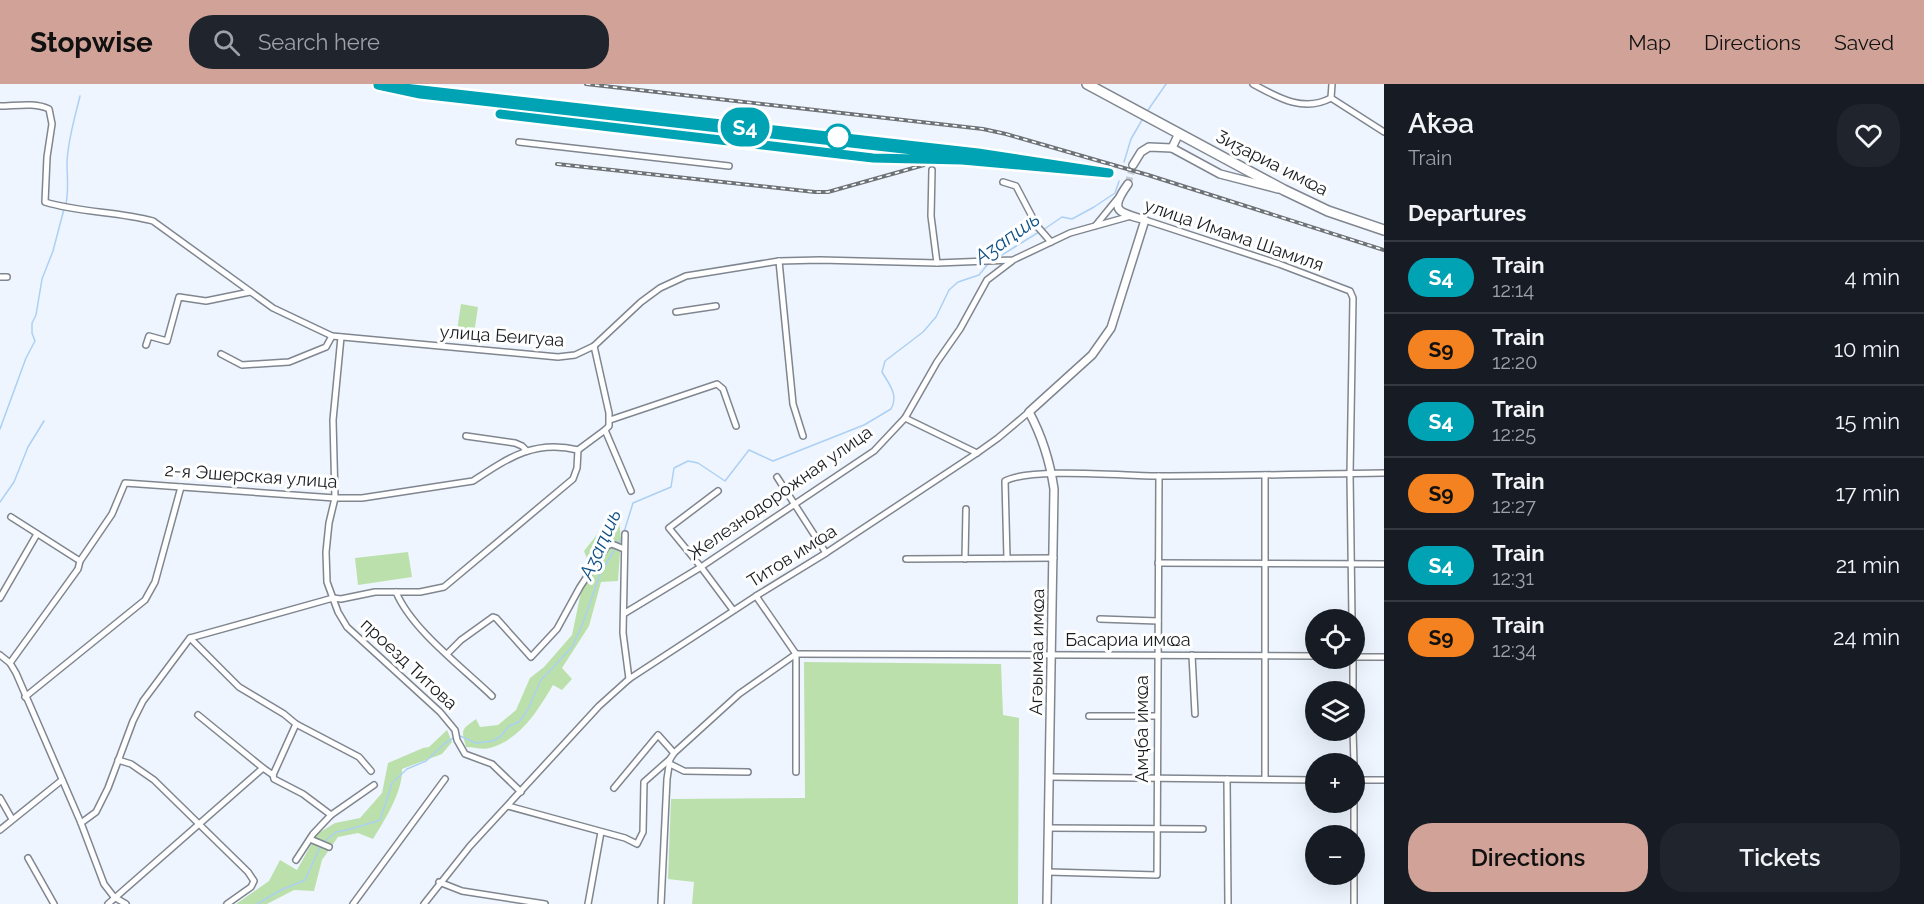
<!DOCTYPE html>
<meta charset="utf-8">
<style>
:root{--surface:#171b24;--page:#20242c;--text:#f1f3f6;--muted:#9ea1a6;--line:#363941;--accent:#d1a398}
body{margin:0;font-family:Raleway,sans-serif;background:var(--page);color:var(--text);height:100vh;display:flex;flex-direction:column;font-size:22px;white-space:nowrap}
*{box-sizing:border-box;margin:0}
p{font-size:20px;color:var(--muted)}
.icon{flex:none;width:33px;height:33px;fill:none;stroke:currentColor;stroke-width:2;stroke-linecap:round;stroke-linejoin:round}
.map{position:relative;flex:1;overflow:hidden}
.drawer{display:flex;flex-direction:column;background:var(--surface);width:540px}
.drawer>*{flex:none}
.badge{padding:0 12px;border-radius:20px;font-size:21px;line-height:39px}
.tools{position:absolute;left:1305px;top:525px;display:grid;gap:12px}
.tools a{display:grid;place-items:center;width:60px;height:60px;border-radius:50%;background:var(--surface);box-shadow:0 6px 24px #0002;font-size:30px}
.map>.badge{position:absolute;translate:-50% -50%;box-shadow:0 0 0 3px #fff}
h2{padding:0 24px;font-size:22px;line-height:54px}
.round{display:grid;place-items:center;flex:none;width:63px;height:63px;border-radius:24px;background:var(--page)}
.summary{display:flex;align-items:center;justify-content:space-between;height:102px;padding:0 24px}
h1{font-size:28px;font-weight:600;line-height:45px}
.primary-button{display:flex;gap:12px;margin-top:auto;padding:12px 24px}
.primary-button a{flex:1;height:69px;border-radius:24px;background:var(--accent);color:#111;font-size:24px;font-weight:600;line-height:69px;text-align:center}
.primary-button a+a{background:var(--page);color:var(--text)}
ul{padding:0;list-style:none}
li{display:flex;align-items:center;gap:18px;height:72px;padding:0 24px;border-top:2px solid var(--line)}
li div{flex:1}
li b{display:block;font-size:22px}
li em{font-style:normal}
li .badge{min-width:66px;font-weight:700;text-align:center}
header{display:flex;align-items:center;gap:36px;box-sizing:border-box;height:84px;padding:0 30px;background:var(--accent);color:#111}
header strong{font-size:28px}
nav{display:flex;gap:33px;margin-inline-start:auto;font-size:21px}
.search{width:420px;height:54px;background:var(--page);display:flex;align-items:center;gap:15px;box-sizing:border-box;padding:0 21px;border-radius:24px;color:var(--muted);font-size:22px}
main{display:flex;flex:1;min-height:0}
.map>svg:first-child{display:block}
.green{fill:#bbe0ab}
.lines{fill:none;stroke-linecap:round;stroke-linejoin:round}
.stream{stroke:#acd0f4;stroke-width:1.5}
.tertiary-tunnel{stroke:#c4cad2;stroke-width:7;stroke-dasharray:7 3.5;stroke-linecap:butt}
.minor-casing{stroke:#80868f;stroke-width:8}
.tertiary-casing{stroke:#80868f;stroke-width:10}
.trunk-casing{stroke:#80868f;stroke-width:12}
.minor{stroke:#fff;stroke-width:5}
.tertiary{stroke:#fff;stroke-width:7}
.trunk{stroke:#fff;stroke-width:9}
.rail-casing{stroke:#6e7378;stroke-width:4}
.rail{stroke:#fff;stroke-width:1.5;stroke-dasharray:4.5;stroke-linecap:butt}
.line-casing{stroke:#fff;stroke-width:14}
.line{stroke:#00a3b4;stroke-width:9}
.stop-dot{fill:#fff;stroke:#00a3b4;stroke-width:3}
.labels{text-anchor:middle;stroke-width:6;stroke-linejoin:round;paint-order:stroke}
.street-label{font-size:18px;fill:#1a1d20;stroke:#fff}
.water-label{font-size:20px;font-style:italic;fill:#105287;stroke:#fff}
</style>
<header>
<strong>Stopwise</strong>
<div class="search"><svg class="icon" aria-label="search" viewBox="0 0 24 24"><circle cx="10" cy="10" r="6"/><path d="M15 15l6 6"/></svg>Search here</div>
<nav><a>Map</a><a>Directions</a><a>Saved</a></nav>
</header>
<main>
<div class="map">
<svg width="1384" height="820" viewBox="0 0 1384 820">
<rect width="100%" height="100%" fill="#eef5ff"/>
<g class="green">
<polygon points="461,220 478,223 473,256 456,253"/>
<path d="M619,436l2,19 -3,42 -17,1 -12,44 -27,42 10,11 -10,11 -9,-5c-15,25 -32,54 -63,63 -7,2 -17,-1 -24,-1 -5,-18 -5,-17 10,-28l4,8 18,-2 18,-15 14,-32 14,-11 28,-32 9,-43 11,-20 -8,-21 15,-19z"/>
<polygon points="408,468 412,493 358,501 355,474"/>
<polygon points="804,578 1001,580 1003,631 1019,634 1018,820 692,820 694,798 668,795 671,715 805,714"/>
<path d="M447,646l5,12 -10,12 -40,15c1,22 -17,51 -29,70l-15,-6 -20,4 -16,23 -8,31 -20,-1 -27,14h-31l33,-23 11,-21 17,10 20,-36 18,-11 25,-5 22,-25 6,-30 35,-15 6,-1z"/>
</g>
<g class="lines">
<g class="stream">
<polyline points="1146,29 1166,0"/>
<polyline points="1124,78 1131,55 1142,36"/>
<path d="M66,120c3,-15 1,-27 1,-42 1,-23 8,-45 13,-66"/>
<polyline points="1043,146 1062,133 1072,135 1094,123 1115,109 1119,97"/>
<polyline points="997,174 1039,148"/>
<polyline points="0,345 26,274 35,257 32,249 32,239 36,231 42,195 53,167 64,125"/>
<polyline points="0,418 14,398 28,363 44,337"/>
<path d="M624,448l9,-29 38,-16 3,-19 14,-7 10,2 27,18 24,-31 24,11 91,-36 27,-16c8,-14 -2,-25 -9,-37l3,-11 38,-29 13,-15 13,-27 9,-8 21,-7 9,-11"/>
<polyline points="460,652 476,659 493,657 501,652 509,642 519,638 527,627 541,596 572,563 583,539 600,490 622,453"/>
<polyline points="325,757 336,748 351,745 380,736 392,699 407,685 426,677 444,660 455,653"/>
<polyline points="257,820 281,806 305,796 321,761"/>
</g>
<polyline class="tertiary-tunnel" points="1128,100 1133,81"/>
<defs>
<g id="minor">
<path d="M1253,0c24,13 50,29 78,14"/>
<polyline points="1331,14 1384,48"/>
<polyline points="1331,14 1332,0"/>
<path d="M0,22c15,0 35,-4 49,3l3,15 -5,33 -2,45c35,11 72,9 108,19l120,87 59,28 226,21 17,-2 19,-9 47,-44 19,-14 26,-12 93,-15 41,-1 117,3 76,-3 57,-27 61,-17"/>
<polyline points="519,58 729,82"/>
<polyline points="932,86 931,132 937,179"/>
<polyline points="1003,98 1016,102 1037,142 1051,158"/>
<polyline points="1145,136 1279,180 1350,207 1353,214 1350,390 1352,536"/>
<polyline points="1096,141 1118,114"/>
<polyline points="779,177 793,320 803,352"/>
<polyline points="0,193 7,193"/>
<polyline points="676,228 716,222"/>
<polyline points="341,253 333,336 335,414 329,439 326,468 327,498 338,528 347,543 440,628 455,646 457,656 465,670 492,680 521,708"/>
<polyline points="146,261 149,252 167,257 179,213 206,217 250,208"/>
<polyline points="594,262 609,329 609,342 605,346 631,407"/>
<polyline points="221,270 242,281 289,278 326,263 332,252"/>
<polyline points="905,334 977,369"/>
<polyline points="610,336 717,300 723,305 736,342"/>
<polyline points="466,352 515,359 522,362 527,367"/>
<polyline points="777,393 826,469"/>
<polyline points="718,407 669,444 701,483 733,526"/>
<polyline points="11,433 80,477"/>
<polyline points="625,450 623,549 629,595"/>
<path d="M1007,474l-2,-77c26,-14 121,-5 155,-5 75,0 149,-2 224,-3"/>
<polyline points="906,475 1054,474"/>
<polyline points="965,475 966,425"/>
<polyline points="1158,479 1384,480"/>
<path d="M396,508c16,38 66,75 96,104"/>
<polyline points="756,512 796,570 796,688"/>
<polyline points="0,514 37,450"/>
<polyline points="625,529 701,483 874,367 905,334 937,278 960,245 987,196 1012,177"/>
<polyline points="1100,535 1158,537"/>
<polyline points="190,554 239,603 284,630 296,640 359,673 371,687"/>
<polyline points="447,570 461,556 493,533 496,534 531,573 557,545 580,503 607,462 612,460 624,465"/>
<polyline points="796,570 1316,572"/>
<polyline points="0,571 10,579 16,589 81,739 104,800 114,813 126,820"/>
<polyline points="1192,571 1195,630"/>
<polyline points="1354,573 1384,573"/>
<polyline points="1353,574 1353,608"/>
<path d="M10,579l68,-94 2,-8 32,-47 13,-31 210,15h27l111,-17c35,-23 62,-42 105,-31"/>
<polyline points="25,613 145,516 155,498 181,403"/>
<polyline points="198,631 263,684"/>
<polyline points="1089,632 1157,632"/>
<polyline points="1353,646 1354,680"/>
<polyline points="118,676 131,680 154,696 248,788 254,797 251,803 227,820"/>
<polyline points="670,680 684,687 748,688"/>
<polyline points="273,691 274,695 303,710 331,731"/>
<polyline points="1049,693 1316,696"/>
<polyline points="1227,695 1228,820"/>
<polyline points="1265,695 1265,391"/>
<polyline points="1354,696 1384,696"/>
<polyline points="614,704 658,651 674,669"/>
<polyline points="0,714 12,735"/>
<polyline points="1354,718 1354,752"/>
<polyline points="508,722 625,754 637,760 643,748 644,698 670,675"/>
<polyline points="81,739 96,728 108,704 133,637 143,617 190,554 333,514 341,515 375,508 420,508 444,503 573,395 577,384 578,366 605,346"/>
<polyline points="1049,744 1203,745"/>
<polyline points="0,746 62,696"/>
<polyline points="310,755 329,763"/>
<polyline points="28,774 54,820"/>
<polyline points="296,776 313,750 331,731 374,701"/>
<polyline points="1048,788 1157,791 1159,392"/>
<polyline points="439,798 462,807 545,820"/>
<polyline points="108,820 263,684 273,691 296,640"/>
<polyline points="353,820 445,695"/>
<polyline points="424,820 470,762 599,622 629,595 756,512 826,469 977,369 998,354 1029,328"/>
<polyline points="588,820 601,748"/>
<polyline points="661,820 667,695 670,675 674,669 739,610 796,570"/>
<polyline points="1354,820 1354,790"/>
</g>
<g id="tertiary">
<polyline points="1172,64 1179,49"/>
<polyline points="1133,81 1141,68 1149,63 1172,64 1220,90 1278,105"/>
<path d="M1047,820l7,-415c-4,-27 -12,-53 -25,-77l63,-57 19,-27 34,-108c-26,-8 -37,-8 -17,-36"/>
</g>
<polyline id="trunk" points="1087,0 1284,106 1328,127 1384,146"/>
</defs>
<use href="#minor" class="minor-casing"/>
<use href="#tertiary" class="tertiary-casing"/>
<use href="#trunk" class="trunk-casing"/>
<use href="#minor" class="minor"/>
<use href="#tertiary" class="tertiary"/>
<use href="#trunk" class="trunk"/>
<defs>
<g id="rail">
<polyline points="374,0 978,69 1109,89"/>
<polyline points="586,0 983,45 1006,50 1148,91 1384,166"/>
<polyline points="500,30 873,74 962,76 1007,81"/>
<polyline points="557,80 815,108 828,108 924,81"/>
</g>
</defs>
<use href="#rail" class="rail-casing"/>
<use href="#rail" class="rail"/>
</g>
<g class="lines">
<defs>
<polyline id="line" points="500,30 873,74 962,76 1109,89 978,69 378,1 420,10 983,74"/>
</defs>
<use href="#line" class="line-casing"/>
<use href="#line" class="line"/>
</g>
<circle class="stop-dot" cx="838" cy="53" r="12"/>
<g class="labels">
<g class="street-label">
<text transform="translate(1272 79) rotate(27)" y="6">Ӡиӡариа имҩа</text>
<text transform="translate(1234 151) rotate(19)" y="6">улица Имама Шамиля</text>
<text transform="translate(502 252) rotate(4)" y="6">улица Беигуаа</text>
<text transform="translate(251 392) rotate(4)" y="6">2-я Эшерская улица</text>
<text transform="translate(780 409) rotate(-35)" y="6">Железнодорожная улица</text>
<text transform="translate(792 472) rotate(-32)" y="6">Титов имҩа</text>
<text x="1128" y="562">Басариа имҩа</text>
<text transform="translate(1037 568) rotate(-89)" y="6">Агәымаа имҩа</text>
<text transform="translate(409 580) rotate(43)" y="6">проезд Титова</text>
<text transform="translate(1142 645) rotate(-90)" y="6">Амҷба имҩа</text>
</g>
<g class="water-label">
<text transform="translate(1007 154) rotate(-35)" y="7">Аӡаԥшь</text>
<text transform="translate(600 460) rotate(-66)" y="7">Аӡаԥшь</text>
</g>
</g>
</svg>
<div class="tools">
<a><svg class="icon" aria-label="locate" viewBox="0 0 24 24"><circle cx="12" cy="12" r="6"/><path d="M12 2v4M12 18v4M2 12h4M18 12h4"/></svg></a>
<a><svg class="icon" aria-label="layers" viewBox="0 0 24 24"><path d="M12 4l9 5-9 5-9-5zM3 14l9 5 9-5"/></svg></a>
<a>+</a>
<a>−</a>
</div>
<b class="badge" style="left:745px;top:43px;background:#00a3b4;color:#fff">S4</b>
</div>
<section class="drawer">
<div class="summary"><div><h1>Аҟəа</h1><p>Train</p></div><a class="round"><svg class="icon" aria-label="heart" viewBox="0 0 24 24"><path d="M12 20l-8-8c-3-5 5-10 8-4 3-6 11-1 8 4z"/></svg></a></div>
<h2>Departures</h2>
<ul>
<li><span class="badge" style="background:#00a3b4;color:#fff">S4</span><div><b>Train</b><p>12:14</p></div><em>4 min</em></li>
<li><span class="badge" style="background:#f58220;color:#111">S9</span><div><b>Train</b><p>12:20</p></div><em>10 min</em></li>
<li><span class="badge" style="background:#00a3b4;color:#fff">S4</span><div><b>Train</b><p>12:25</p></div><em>15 min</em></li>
<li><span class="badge" style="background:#f58220;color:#111">S9</span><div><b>Train</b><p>12:27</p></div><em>17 min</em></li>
<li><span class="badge" style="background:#00a3b4;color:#fff">S4</span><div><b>Train</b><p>12:31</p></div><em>21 min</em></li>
<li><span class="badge" style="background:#f58220;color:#111">S9</span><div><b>Train</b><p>12:34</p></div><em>24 min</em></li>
</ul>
<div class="primary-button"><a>Directions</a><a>Tickets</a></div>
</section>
</main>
